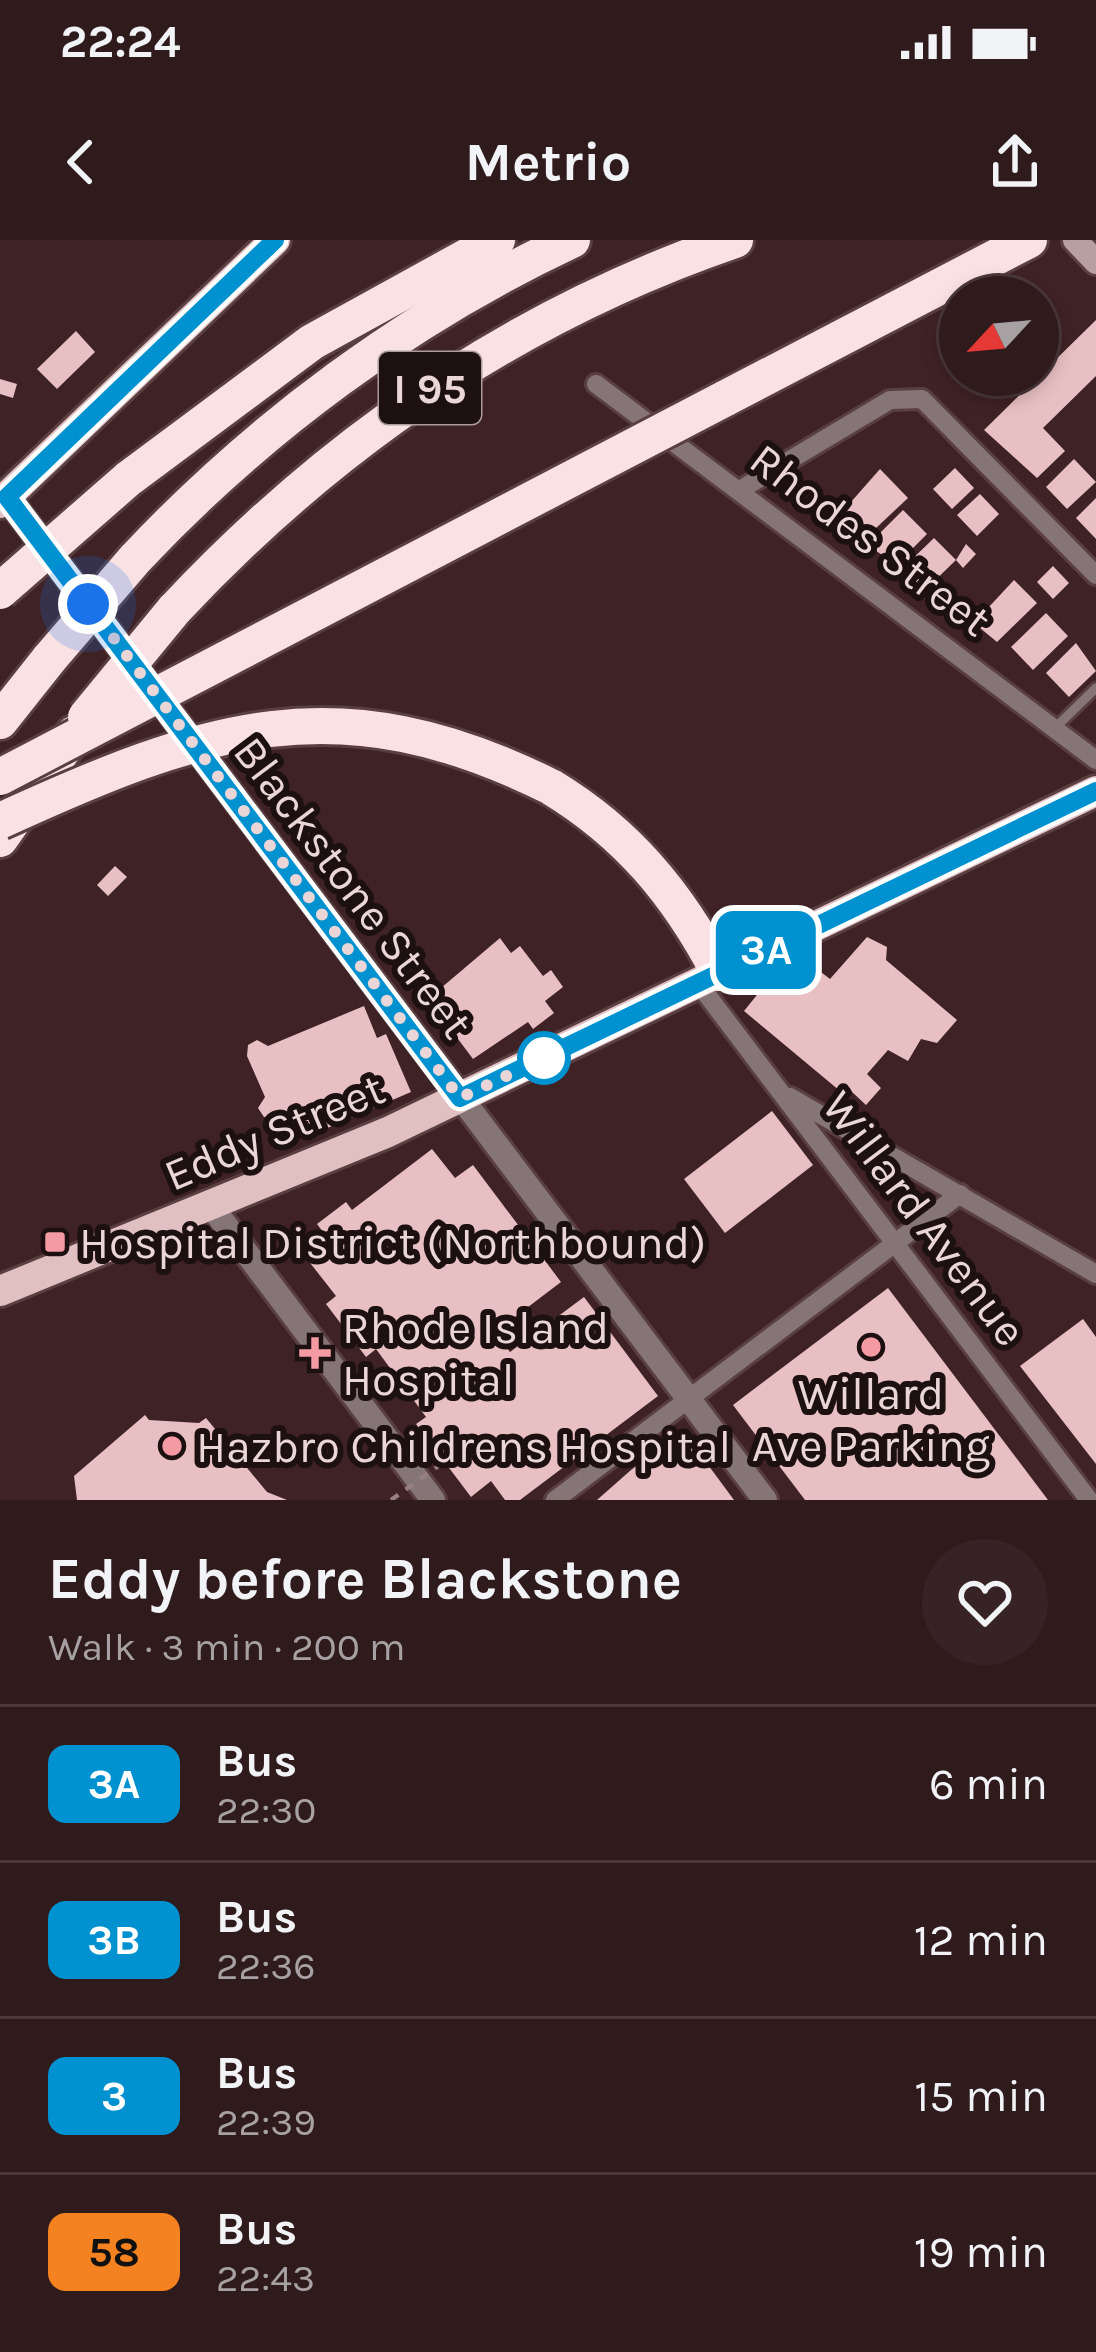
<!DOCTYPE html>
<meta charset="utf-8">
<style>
:root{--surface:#2f1a1c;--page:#372325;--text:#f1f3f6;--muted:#a7a1a3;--line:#4a383b}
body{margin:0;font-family:Karla,sans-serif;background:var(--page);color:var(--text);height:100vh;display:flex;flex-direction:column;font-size:45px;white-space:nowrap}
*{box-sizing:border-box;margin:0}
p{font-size:39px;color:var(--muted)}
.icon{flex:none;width:66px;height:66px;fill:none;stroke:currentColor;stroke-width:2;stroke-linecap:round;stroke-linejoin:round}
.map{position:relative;height:1260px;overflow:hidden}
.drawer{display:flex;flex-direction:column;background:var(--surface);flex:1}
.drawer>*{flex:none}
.badge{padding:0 24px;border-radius:18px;font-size:42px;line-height:78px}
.needle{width:78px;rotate:244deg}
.tools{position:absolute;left:939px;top:36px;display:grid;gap:24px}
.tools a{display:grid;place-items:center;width:120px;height:120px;border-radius:50%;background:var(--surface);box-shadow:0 6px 18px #0003,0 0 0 3px var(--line);font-size:60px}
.you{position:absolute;width:60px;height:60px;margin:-30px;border:9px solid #fff;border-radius:50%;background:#1a73e8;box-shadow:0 0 0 18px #1a73e833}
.map>.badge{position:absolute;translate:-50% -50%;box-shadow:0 0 0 6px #fff}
.round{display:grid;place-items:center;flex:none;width:126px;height:126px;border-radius:63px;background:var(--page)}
.summary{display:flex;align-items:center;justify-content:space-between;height:204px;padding:0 48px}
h1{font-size:57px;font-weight:700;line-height:90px}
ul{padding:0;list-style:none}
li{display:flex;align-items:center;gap:36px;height:156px;padding:0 48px;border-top:3px solid var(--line)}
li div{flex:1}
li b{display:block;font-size:45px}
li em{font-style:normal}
li .badge{min-width:132px;font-weight:700;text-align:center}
.status{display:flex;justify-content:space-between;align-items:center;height:84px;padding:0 60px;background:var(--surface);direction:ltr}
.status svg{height:33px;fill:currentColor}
header{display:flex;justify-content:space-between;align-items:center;height:156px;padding:0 48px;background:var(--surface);font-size:54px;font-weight:700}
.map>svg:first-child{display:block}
.building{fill:#e8c0c3}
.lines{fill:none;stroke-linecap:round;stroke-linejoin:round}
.service-casing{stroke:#5a3f41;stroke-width:15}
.minor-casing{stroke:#5a3f41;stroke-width:24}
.tertiary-casing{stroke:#5a3f41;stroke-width:30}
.secondary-casing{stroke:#5a3f41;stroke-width:30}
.primary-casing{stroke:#5a3f41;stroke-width:36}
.motorway-casing{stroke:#5a3f41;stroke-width:42}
.service{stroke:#867577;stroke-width:9}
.minor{stroke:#867577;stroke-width:18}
.tertiary{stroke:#867577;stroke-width:24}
.secondary{stroke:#b99fa1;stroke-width:24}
.primary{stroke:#e1c0c2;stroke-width:30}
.motorway{stroke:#fae2e4;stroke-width:36}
.motorway-bridge-casing{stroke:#5a3f41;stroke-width:42;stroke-linecap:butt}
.path-bridge{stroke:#977f81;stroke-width:4.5;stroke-dasharray:9 9;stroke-linecap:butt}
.motorway-bridge{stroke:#fae2e4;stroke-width:36}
.line-casing{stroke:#fff;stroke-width:27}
.line{stroke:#0092d0;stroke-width:18}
.walk{stroke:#ead6d7;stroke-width:12;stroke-dasharray:0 21.6}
.stop-dot{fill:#fff;stroke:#0092d0;stroke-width:6}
.poi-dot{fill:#f49aa3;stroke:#1d1011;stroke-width:4.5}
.labels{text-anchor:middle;stroke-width:12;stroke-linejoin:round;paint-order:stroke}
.shield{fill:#1d1011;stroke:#ac9b9c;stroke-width:3}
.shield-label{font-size:42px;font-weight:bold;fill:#ead6d7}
.street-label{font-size:45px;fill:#ead6d7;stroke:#1d1011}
.poi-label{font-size:45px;fill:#ead6d7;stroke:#1d1011;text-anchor:start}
</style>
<div class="status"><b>22:24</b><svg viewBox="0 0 49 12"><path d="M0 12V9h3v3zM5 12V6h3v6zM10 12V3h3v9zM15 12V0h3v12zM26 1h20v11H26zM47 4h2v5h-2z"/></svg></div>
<header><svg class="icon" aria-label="back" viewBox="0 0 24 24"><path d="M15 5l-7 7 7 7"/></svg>Metrio<svg class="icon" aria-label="share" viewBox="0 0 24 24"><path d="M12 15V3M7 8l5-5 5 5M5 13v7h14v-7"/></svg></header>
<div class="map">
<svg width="1096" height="1260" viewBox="0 0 1096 1260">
<rect width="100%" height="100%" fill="#3f2225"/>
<g class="building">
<polygon points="1096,80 1096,136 1043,188 1065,211 1037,238 984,190"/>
<polygon points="76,91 95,112 57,149 37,129"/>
<polygon points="0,139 17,144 13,158 0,154"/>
<polygon points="1074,219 1096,242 1067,269 1046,247"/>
<polygon points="955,228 974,248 952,269 933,249"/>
<polygon points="880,229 908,258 859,304 836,279"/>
<polygon points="980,254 999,274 977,296 957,275"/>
<polygon points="1096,258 1096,299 1076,278"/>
<polygon points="903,270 927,294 896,325 868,305"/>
<polygon points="934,298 956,320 966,304 976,314 963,328 956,320 923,352 904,327"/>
<polygon points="1053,326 1069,343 1053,359 1037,342"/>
<polygon points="1014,340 1037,363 997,402 974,383"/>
<polygon points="1046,373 1068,396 1033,430 1011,407"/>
<polygon points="1076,403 1096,431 1069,457 1046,433"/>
<polygon points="115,626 127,637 108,656 97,645"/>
<polygon points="867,697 887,707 886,720 957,780 937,803 921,799 908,821 888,810 867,834 881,848 866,865 851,851 846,856 744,771 777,730 786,737 804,719 830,739"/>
<polygon points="500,698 511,713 520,706 543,736 551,730 563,747 545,761 554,773 533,789 528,782 473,819 428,759"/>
<polygon points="364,766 377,798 386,794 411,852 304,898 299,886 285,891 274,878 264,877 258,868 265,857 247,816 248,805 257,800 268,806"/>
<polygon points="772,871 813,925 725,993 684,939"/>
<polygon points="432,909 455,938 473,925 561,1042 495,1092 510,1112 584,1057 658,1156 520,1260 505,1260 491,1241 471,1257 416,1184 426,1177 376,1109 366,1117 326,1064 336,1056 300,1010 323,992 317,984 346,962 352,970"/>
<polygon points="888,1048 1048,1260 805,1260 733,1165"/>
<polygon points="1083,1079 1096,1097 1096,1224 1020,1126"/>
<polygon points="145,1175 149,1180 199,1183 206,1178 267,1252 287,1260 77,1260 74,1236"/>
<polygon points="683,1191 734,1260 597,1260 631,1230"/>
</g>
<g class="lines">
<defs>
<polyline id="service" points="1056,487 1096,448"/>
<g id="minor">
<polyline points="596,144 1096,520"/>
<polyline points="740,250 890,160 922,159 1096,335"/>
<polyline points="698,743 1089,1260"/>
<polyline points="790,857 1096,1034"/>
<polyline points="555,1260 960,954"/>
</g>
<g id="tertiary">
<polyline points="7,257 765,1260"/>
<polyline points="211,966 433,1260"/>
</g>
<polyline id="secondary" points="1075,0 1096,22"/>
<g id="primary">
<polyline points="0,263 275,0"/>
<polyline points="0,1051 388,892 1096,551"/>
</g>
<g id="motorway">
<polyline points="724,159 1029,0"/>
<polyline points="128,239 312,102 497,0"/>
<path d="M135,319c124,-132 273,-242 437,-319"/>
<path d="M174,370c158,-169 342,-295 561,-370"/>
<polyline points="0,481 50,418"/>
<path d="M551,547c76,46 127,107 168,186"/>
<polyline points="0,599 74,494"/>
</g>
</defs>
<use href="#service" class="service-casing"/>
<use href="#minor" class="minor-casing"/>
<use href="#tertiary" class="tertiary-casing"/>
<use href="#secondary" class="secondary-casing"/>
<use href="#primary" class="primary-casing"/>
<use href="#motorway" class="motorway-casing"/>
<use href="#service" class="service"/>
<use href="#minor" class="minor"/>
<use href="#tertiary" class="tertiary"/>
<use href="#secondary" class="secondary"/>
<use href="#primary" class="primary"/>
<use href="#motorway" class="motorway"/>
<defs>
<g id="motorway-bridge">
<polyline points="0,351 128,239"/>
<polyline points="50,418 135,319"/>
<polyline points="86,477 174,370"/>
<polyline points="0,537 724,159"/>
<path d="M0,581c203,-93 337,-141 551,-34"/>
</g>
</defs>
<use href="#motorway-bridge" class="motorway-bridge-casing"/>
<polyline class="path-bridge" points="391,1260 444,1222"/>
<use href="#motorway-bridge" class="motorway-bridge"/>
</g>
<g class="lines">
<defs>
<polyline id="line" points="275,0 7,257 460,858 1096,551"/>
</defs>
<use href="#line" class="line-casing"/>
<use href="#line" class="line"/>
<polyline class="walk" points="88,364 460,858 544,818"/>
</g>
<circle class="stop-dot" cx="544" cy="818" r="24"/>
<g class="poi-dot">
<rect x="43" y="990" width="24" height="24" rx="6"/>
<circle cx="871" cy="1107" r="12"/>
<path d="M309 1095h12v12h12v12h-12v12h-12v-12h-12v-12h12z"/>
<circle cx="172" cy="1206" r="12"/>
</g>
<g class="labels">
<rect class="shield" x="379" y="112" width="102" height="72" rx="9"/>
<g class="shield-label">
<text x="430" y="163">I 95</text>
</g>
<g class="street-label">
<text transform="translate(871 299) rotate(37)" y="16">Rhodes Street</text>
<text transform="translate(354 647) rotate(53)" y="16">Blackstone Street</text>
<text transform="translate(274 891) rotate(-23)" y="16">Eddy Street</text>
<text transform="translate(925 978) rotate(53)" y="16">Willard Avenue</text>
</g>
<g class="poi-label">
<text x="79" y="1018">Hospital District (Northbound)</text>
<text x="342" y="1103">Rhode Island<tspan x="342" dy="52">Hospital</tspan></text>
<text x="871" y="1169" text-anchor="middle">Willard<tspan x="871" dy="52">Ave Parking</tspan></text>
<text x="196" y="1222">Hazbro Childrens Hospital</text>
</g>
</g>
</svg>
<div class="tools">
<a><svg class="needle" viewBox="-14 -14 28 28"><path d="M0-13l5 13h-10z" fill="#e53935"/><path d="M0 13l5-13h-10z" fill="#a7a1a3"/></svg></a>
</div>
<div class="you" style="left:88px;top:364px"></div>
<b class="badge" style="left:766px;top:710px;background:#0092d0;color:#fff">3A</b>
</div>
<section class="drawer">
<div class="summary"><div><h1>Eddy before Blackstone</h1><p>Walk · 3 min · 200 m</p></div><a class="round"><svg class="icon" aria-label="heart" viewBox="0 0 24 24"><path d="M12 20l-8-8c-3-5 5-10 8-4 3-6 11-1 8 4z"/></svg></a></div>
<ul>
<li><span class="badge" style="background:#0092d0;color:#fff">3A</span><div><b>Bus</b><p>22:30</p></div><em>6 min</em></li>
<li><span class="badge" style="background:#0092d0;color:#fff">3B</span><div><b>Bus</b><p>22:36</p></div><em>12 min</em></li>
<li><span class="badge" style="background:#0092d0;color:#fff">3</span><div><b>Bus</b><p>22:39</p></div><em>15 min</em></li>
<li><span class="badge" style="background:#f58220;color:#111">58</span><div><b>Bus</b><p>22:43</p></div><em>19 min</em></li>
</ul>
</section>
